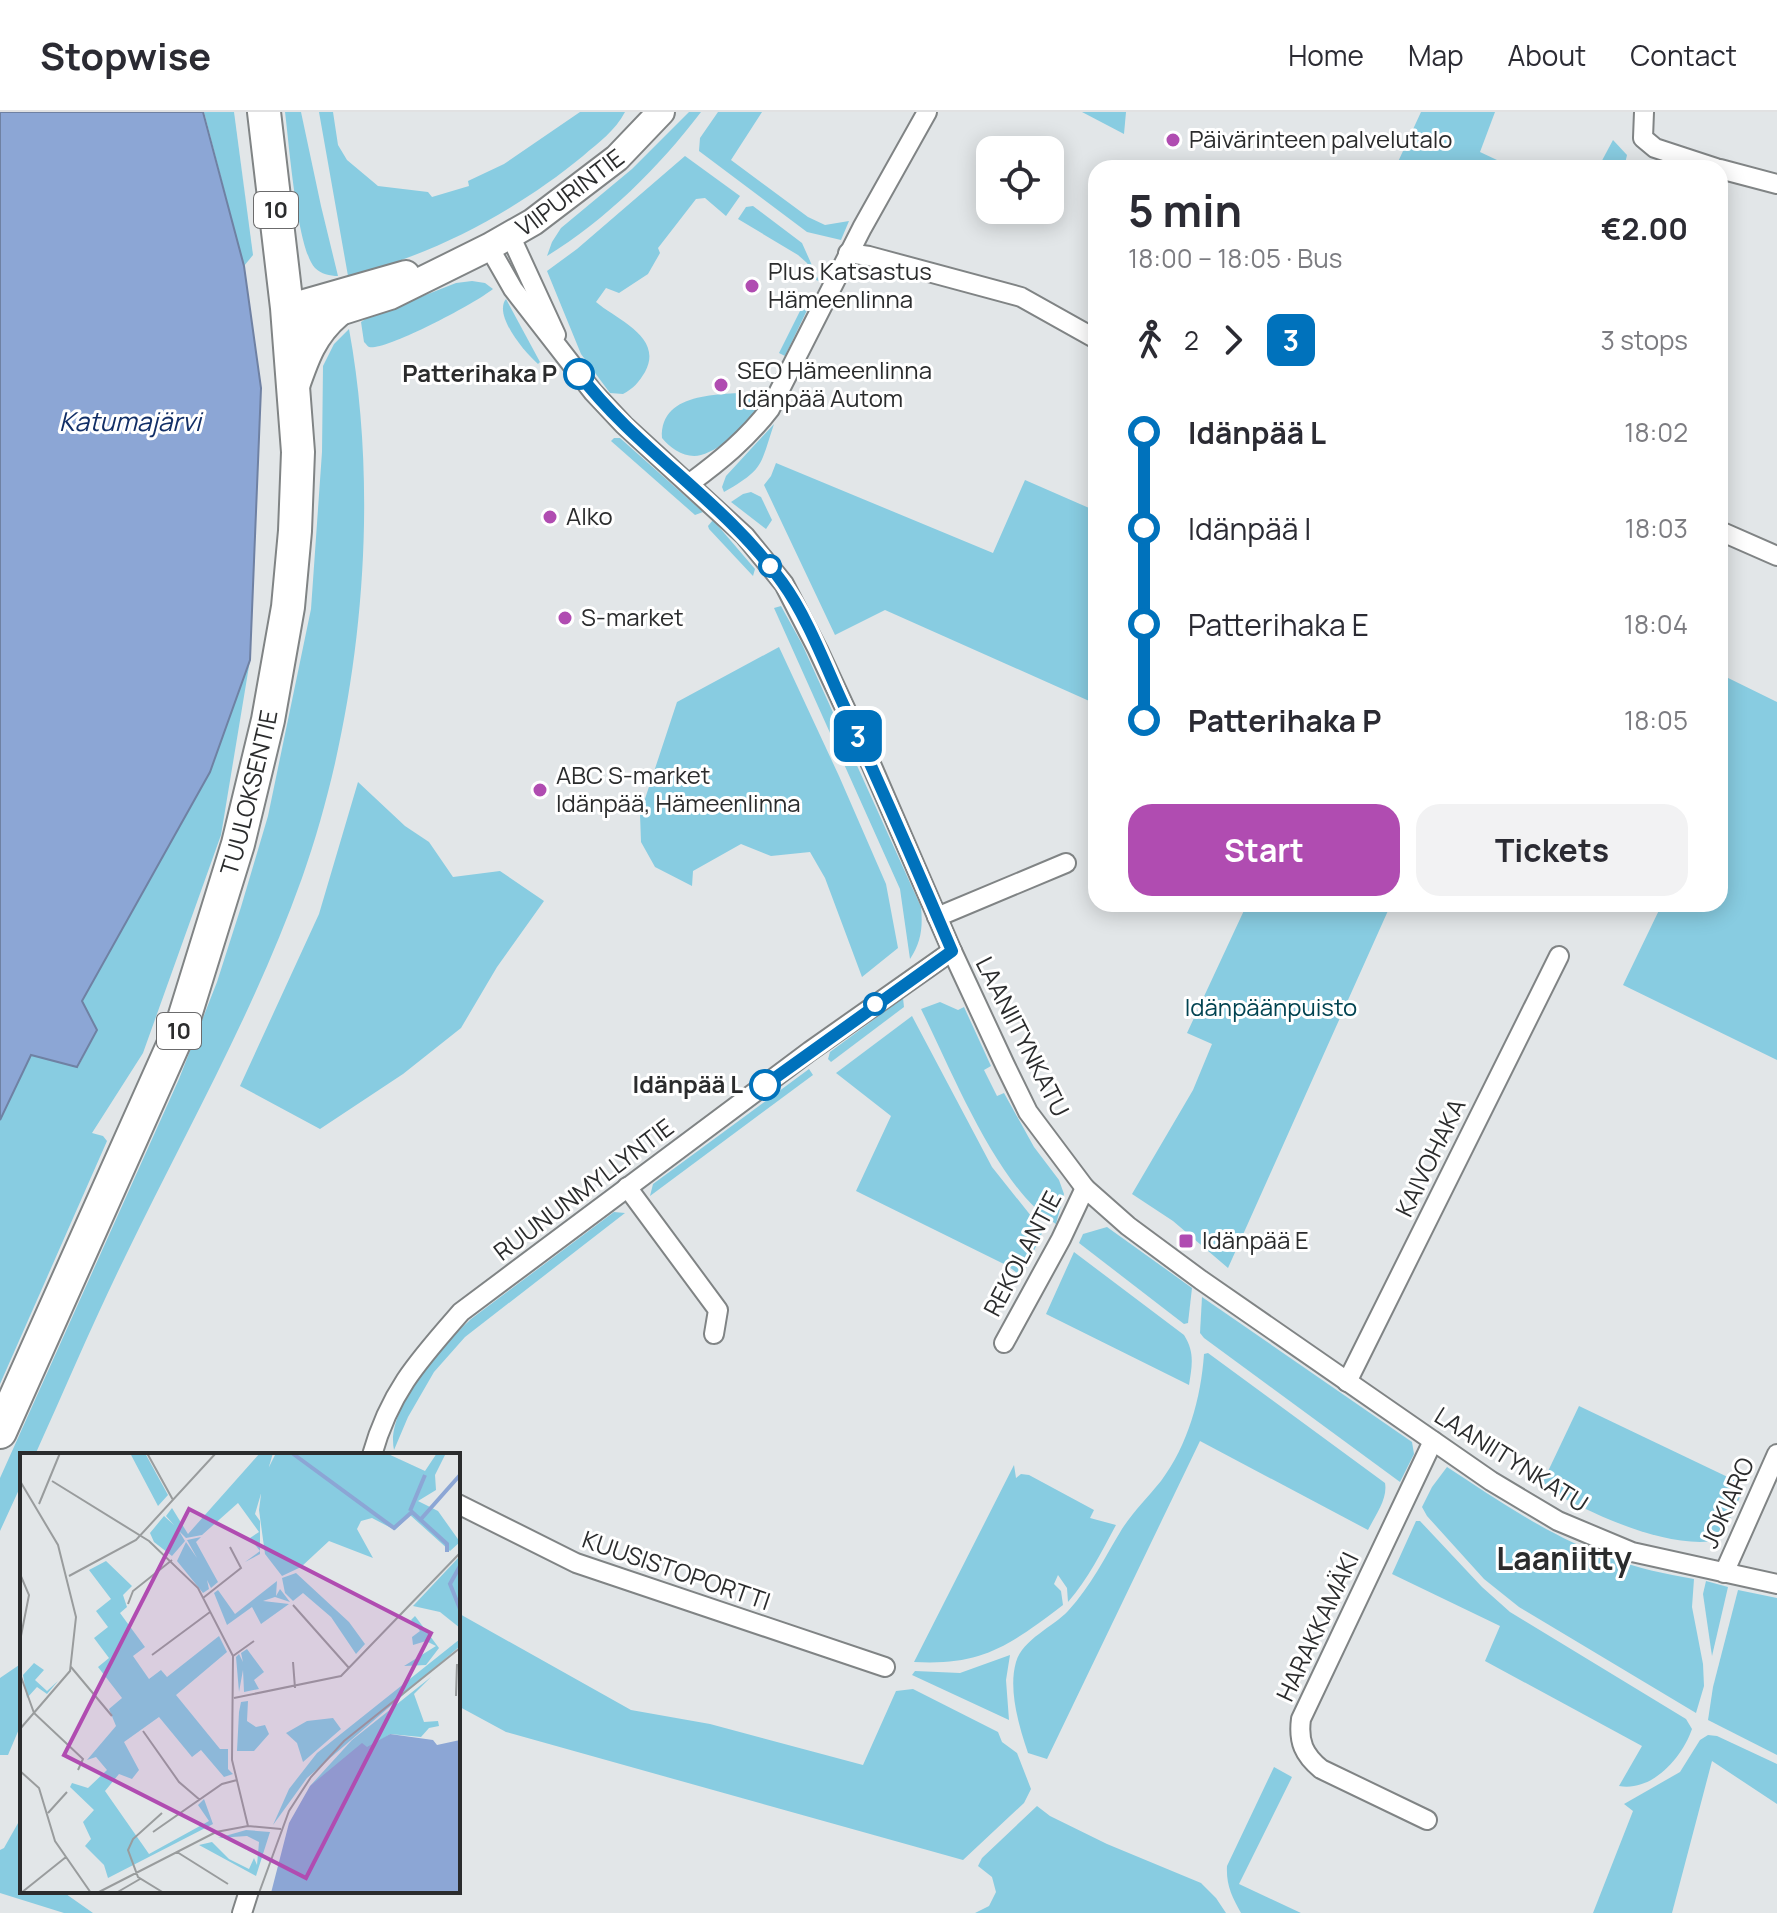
<!DOCTYPE html>
<meta charset="utf-8">
<style>
:root{--surface:#fff;--page:#f2f2f3;--text:#2b2b33;--muted:#7c7c81;--line:#e1e1e2;--accent:#b04cb1}
body{margin:0;font-family:Manrope,sans-serif;background:var(--page);color:var(--text);height:100vh;display:flex;flex-direction:column;font-size:30px;white-space:nowrap}
*{box-sizing:border-box;margin:0}
p{font-size:26px;color:var(--muted)}
.icon{flex:none;width:44px;height:44px;fill:none;stroke:currentColor;stroke-width:2;stroke-linecap:round;stroke-linejoin:round}
.map{position:relative;flex:1;overflow:hidden}
.sheet{position:absolute;left:1088px;top:48px;width:640px;height:752px;display:flex;flex-direction:column;background:var(--surface);border-radius:24px;box-shadow:0 4px 20px #0003}
.sheet>*{flex:none}
.badge{padding:0 16px;border-radius:12px;font-size:28px;line-height:52px}
.buttons{position:absolute;left:976px;top:24px;display:grid;gap:16px}
.buttons a{display:grid;place-items:center;width:88px;height:88px;border-radius:16px;background:var(--surface);box-shadow:0 4px 20px #0003;font-size:40px}
.map>.badge{position:absolute;translate:-50% -50%;box-shadow:0 0 0 4px #fff}
.legs{display:flex;align-items:center;gap:12px;height:88px;padding:0 40px;font-size:26px}
.legs p{margin-inline-start:auto}
.overview{display:flex;align-items:center;justify-content:space-between;height:136px;padding:0 40px}
h1{font-size:44px;font-weight:700;line-height:60px}
.button{display:flex;gap:16px;margin-top:auto;padding:16px 40px}
.button a{flex:1;height:92px;border-radius:24px;background:var(--accent);color:#fff;font-size:32px;font-weight:700;line-height:92px;text-align:center}
.button a+a{background:var(--page);color:var(--text)}
ul{padding:0 40px;list-style:none}
li{display:flex;align-items:center;gap:28px;height:96px;font-size:30px}
li i{display:grid;place-items:center;width:12px;height:100%;margin:0 10px;background:currentColor}
li i::after{content:'';width:20px;height:20px;margin:-10px;border:6px solid;border-radius:50%;background:var(--surface)}
li p{margin-inline-start:auto}
li:first-child i{background:linear-gradient(#0000 50%,currentColor 0)}
li:last-child i{background:linear-gradient(currentColor 50%,#0000 0)}
header{display:flex;align-items:center;gap:48px;box-sizing:border-box;height:112px;padding:0 40px;background:var(--surface);border-bottom:2px solid var(--line)}
header strong{font-size:38px}
nav{display:flex;gap:44px;margin-inline-start:auto;font-size:28px}
.map>svg:first-child{display:block}
.green{fill:#88cce1}
.water{fill:#8ca6d5;stroke:#6f81a3;stroke-width:2}
.lines{fill:none;stroke-linecap:round;stroke-linejoin:round}
.street-casing{stroke:#808485;stroke-width:22}
.secondary-casing{stroke:#808485;stroke-width:30}
.highway-casing{stroke:#808485;stroke-width:36}
.street{stroke:#fff;stroke-width:18}
.secondary{stroke:#fff;stroke-width:26}
.highway{stroke:#fff;stroke-width:32}
.line-1-casing{stroke:#fff;stroke-width:18}
.line-1{stroke:#0072bc;stroke-width:12}
.poi-dot{fill:#b04cb1;stroke:#fff;stroke-width:3}
.stop-1-dot{fill:#fff;stroke:#0072bc;stroke-width:4}
.labels{text-anchor:middle;stroke-width:6;stroke-linejoin:round;paint-order:stroke}
.shield{fill:#fff;stroke:#6b6b6c;stroke-width:2}
.shield-label{font-size:22px;font-weight:bold;fill:#2b2c2d}
.poi-label{font-size:24px;fill:#2b2c2d;stroke:#fff;text-anchor:start}
.street-label{font-size:24px;fill:#2b2c2d;stroke:#fff}
.stop-label{font-size:24px;font-weight:bold;fill:#2b2c2d;stroke:#fff;text-anchor:end}
.park-label{font-size:24px;fill:#014351;stroke:#fff}
.water-label{font-size:26px;font-style:italic;fill:#122f67;stroke:#fff}
.district-label{font-size:32px;font-weight:bold;fill:#2b2c2d;stroke:#fff}
.inset-river{fill:none;stroke:#8ca6d5;stroke-width:4}
.inset-road{fill:none;stroke:#999c9d;stroke-width:2}
.view{fill:#b04cb1;fill-opacity:0.15;stroke:#b04cb1;stroke-width:4}
.inset-edge{fill:none;stroke:#2b2c2d;stroke-width:4}
</style>
<header>
<strong>Stopwise</strong>
<nav><a>Home</a><a>Map</a><a>About</a><a>Contact</a></nav>
</header>
<div class="map">
<svg width="1777" height="1801" viewBox="0 0 1777 1801">
<rect width="100%" height="100%" fill="#e2e6e8"/>
<g class="green">
<polygon points="204,0 234,0 253,143 244,154"/>
<path d="M285,0h16l20,94 17,70c-8,0 -17,-2 -23,-8 -18,-19 -26,-126 -30,-156z"/>
<path d="M319,0h14l5,33 9,15 31,26 50,6 4,5 37,-11 -1,-5 36,-17 76,-52h45c-10,19 -26,30 -42,44 -67,55 -151,100 -235,120z"/>
<path d="M689,0h12c-42,55 -95,108 -154,144l5,-14 9,-14 71,-59z"/>
<polygon points="718,0 762,0 731,48 808,105 825,113 849,109 841,128 807,120 699,39 700,26"/>
<polygon points="1082,0 1126,0 1124,22"/>
<polygon points="1421,0 1495,0 1480,40 1514,56 1330,56 1354,48 1397,52"/>
<polygon points="1613,28 1627,43 1624,56 1598,56"/>
<path d="M685,44l55,40 -14,20 -21,-18 -9,1 -38,49 2,5 -12,21 -29,19 -13,-5 -10,14c21,18 68,35 49,70 -6,10 -12,17 -22,22l-13,-1 -29,-39 -34,-83 30,-22z"/>
<polygon points="753,94 802,131 819,169 816,168 807,151 798,143 738,107 746,95"/>
<path d="M472,169l13,2 8,6c-19,15 -95,55 -118,58 -7,1 -6,0 -11,-5l-3,-20 6,-4 89,-35z"/>
<path d="M506,187l34,63 -2,2c-13,-11 -45,-49 -32,-65z"/>
<polygon points="805,189 810,192 785,244 779,241"/>
<path d="M349,217c32,174 12,382 -47,549 -47,132 -116,253 -177,379 -32,65 -60,132 -90,198h-13v28l-22,48v-53l179,-399 38,-97 24,-75 27,-91 43,-207 11,-157 1,-86 11,-22z"/>
<path d="M760,280l3,3c-3,21 -41,55 -62,60 -15,4 -30,-6 -39,-17 -2,-49 64,-43 98,-46z"/>
<path d="M774,312c-14,42 -10,45 -50,68l-2,-5 4,-11z"/>
<polygon points="614,326 620,326 703,400 695,403 611,329"/>
<polygon points="776,351 993,441 1025,368 1096,399 1096,592 885,498 835,523 764,373 771,364"/>
<polygon points="751,380 761,385 772,408 766,417 731,390 743,382"/>
<polygon points="713,408 755,457 753,464 709,417 708,414"/>
<path d="M781,494l21,38 119,263c2,21 0,35 -11,52l-10,-70 -126,-281z"/>
<polygon points="779,535 839,664 886,772 898,836 862,865 825,766 810,740 771,744 741,732 693,759 692,774 655,755 641,730 640,702 677,590"/>
<polygon points="250,548 221,723 143,941 92,1021 103,1024 107,1029 0,1272 0,1008 31,943 78,955 97,918 82,889 210,660"/>
<polygon points="1720,562 1777,590 1777,948 1623,873 1662,792 1720,792"/>
<polygon points="358,670 405,714 429,730 453,765 500,759 544,789 497,855 461,916 403,962 320,1017 240,974 319,802"/>
<polygon points="1247,792 1391,792 1228,1156 1173,1109 1132,1082 1193,978 1212,932 1187,921"/>
<polygon points="903,886 904,895 831,950 828,947 830,940"/>
<path d="M940,890l18,8 6,-3 27,59 -7,4 13,26 7,-3 30,54 25,33 5,14 -8,30c-57,-33 -105,-155 -135,-215z"/>
<polygon points="912,904 992,1055 1043,1119 1022,1165 1008,1154 856,1079 891,1004 836,961"/>
<polygon points="809,957 813,963 650,1084 653,1072"/>
<path d="M614,1100l11,1 -160,124 -31,35 -26,45 -14,33c-9,-41 48,-104 77,-131z"/>
<polygon points="1107,1115 1192,1176 1188,1211 1184,1212 1079,1131 1083,1122"/>
<path d="M1074,1140l110,83c11,17 8,31 5,50l-143,-71z"/>
<polygon points="1202,1185 1412,1330 1414,1342 1400,1370 1204,1226 1200,1221"/>
<path d="M1208,1241l177,130c3,16 -10,33 -17,47l-168,-89 -153,318 -19,-6c-9,-27 -20,-63 -12,-91 7,-23 37,-35 52,-51 23,-25 37,-54 54,-82 11,-17 26,-32 39,-48 27,-36 40,-83 43,-127z"/>
<path d="M1579,1294l155,74 7,15 -21,45c-53,11 -132,-28 -179,-54z"/>
<path d="M1014,1353l2,13 5,-4 8,1 65,35 -4,8 26,7c-14,26 -28,54 -48,77l-1,-14 -9,-13 -4,9 7,7 2,14c-53,40 -80,61 -149,57z"/>
<path d="M1447,1355c52,34 104,70 163,91 27,10 55,16 84,21l-2,28 11,57 1,22 -8,27 -177,-106 -35,-28 -57,-63 -5,-9 10,-20z"/>
<path d="M1416,1409h4l62,66 28,25 176,107 6,10c-10,29 -40,63 -73,57l23,-40 -157,-85 15,-35 -108,-52z"/>
<polygon points="1706,1469 1728,1475 1712,1544 1703,1482"/>
<polygon points="1738,1478 1777,1486 1777,1643 1708,1608 1713,1575"/>
<polygon points="458,1501 631,1598 710,1612 863,1653 896,1579 913,1577 998,1620 1002,1630 1017,1641 1031,1677 1024,1691 963,1748 506,1620 458,1594"/>
<polygon points="1010,1543 1006,1568 1009,1608 912,1563 915,1559 960,1561"/>
<polygon points="22,1551 22,1610 8,1643 0,1643 0,1566"/>
<polygon points="1708,1623 1717,1624 1777,1652 1777,1692 1712,1649 1672,1801 1593,1801 1633,1699 1624,1692 1680,1660 1700,1628"/>
<path d="M1274,1655l18,10 -53,107 62,29h-60c-9,-16 -15,-28 -14,-47z"/>
<polygon points="1037,1694 1050,1704 1107,1732 1201,1771 1216,1786 1226,1801 975,1801 989,1794 996,1780 992,1765 978,1754 982,1746"/>
<polygon points="22,1704 22,1779 66,1779 66,1782 93,1801 64,1801 0,1781 0,1738 4,1736"/>
</g>
<polygon class="water" points="0,0 203,0 244,154 261,276 250,548 210,660 82,889 97,918 77,955 31,943 0,1008"/>
<g class="lines">
<defs>
<g id="street">
<polyline points="1644,0 1643,26 1655,36 1716,56"/>
<polyline points="1720,57 1777,72"/>
<polyline points="510,123 556,223"/>
<polyline points="489,135 513,177 593,280 624,313 745,424 784,472 818,538 871,652 952,839 1005,953 1028,1000 1085,1076 1128,1114 1201,1168 1491,1369 1558,1409 1632,1440 1777,1472"/>
<polyline points="848,141 869,144 1021,185 1096,227"/>
<path d="M690,371c30,-22 57,-44 80,-74l92,-181 65,-116"/>
<polyline points="1720,419 1777,444"/>
<polyline points="937,805 1066,751"/>
<polyline points="627,1075 718,1198 714,1222"/>
<polyline points="1004,1231 1061,1127 1085,1076"/>
<polyline points="1347,1270 1559,844"/>
<path d="M372,1343c18,-64 47,-95 89,-143l349,-261 142,-100"/>
<polyline points="458,1392 576,1451 885,1555"/>
<polyline points="1724,1461 1777,1342"/>
<path d="M1427,1708l-106,-51c-17,-14 -23,-27 -20,-50l132,-278"/>
<polyline points="242,1801 249,1779"/>
</g>
<g id="secondary">
<polyline points="287,196 406,162"/>
<path id="s1" d="M289,216l101,-32 99,-49 44,-25 84,-64 44,-46"/>
<path d="M295,277c10,-29 18,-54 43,-75"/>
</g>
<g id="highway">
<path id="s2" d="M0,1320l182,-407 56,-181 30,-124 20,-113 7,-76 3,-79 -11,-144 -23,-196"/>
</g>
</defs>
<use href="#street" class="street-casing"/>
<use href="#secondary" class="secondary-casing"/>
<use href="#highway" class="highway-casing"/>
<use href="#street" class="street"/>
<use href="#secondary" class="secondary"/>
<use href="#highway" class="highway"/>
</g>
<g class="lines">
<defs>
<path id="line-1" d="M579,262c59,77 146,128 203,208 25,34 44,85 62,124 37,81 73,163 108,245l-187,134"/>
</defs>
<use href="#line-1" class="line-1-casing"/>
<use href="#line-1" class="line-1"/>
</g>
<g class="poi-dot">
<circle cx="1173" cy="28" r="8"/>
<circle cx="752" cy="174" r="8"/>
<circle cx="721" cy="273" r="8"/>
<circle cx="550" cy="405" r="8"/>
<circle cx="565" cy="506" r="8"/>
<circle cx="540" cy="678" r="8"/>
<rect x="1178" y="1121" width="16" height="16" rx="4"/>
</g>
<g class="stop-1-dot">
<circle cx="579" cy="262" r="14"/>
<circle cx="770" cy="454" r="10"/>
<circle cx="875" cy="892" r="10"/>
<circle cx="765" cy="973" r="14"/>
</g>
<g class="labels">
<g class="shield">
<rect x="254" y="80" width="44" height="36" rx="6"/>
<rect x="157" y="901" width="44" height="36" rx="6"/>
</g>
<g class="shield-label">
<text x="276" y="106">10</text>
<text x="179" y="927">10</text>
</g>
<g class="poi-label">
<text x="1189" y="36">Päivärinteen palvelutalo</text>
<text x="768" y="168">Plus Katsastus<tspan x="768" dy="28">Hämeenlinna</tspan></text>
<text x="737" y="267">SEO Hämeenlinna<tspan x="737" dy="28">Idänpää Autom</tspan></text>
<text x="566" y="413">Alko</text>
<text x="581" y="514">S-market</text>
<text x="556" y="672">ABC S-market<tspan x="556" dy="28">Idänpää, Hämeenlinna</tspan></text>
<text x="1202" y="1137">Idänpää E</text>
</g>
<g class="street-label">
<text dy="8" stroke="none"><textPath href="#s1" startOffset="314">VIIPURINTIE</textPath></text>
<text dy="8" stroke="none"><textPath href="#s2" startOffset="688">TUULOKSENTIE</textPath></text>
<text transform="translate(1022 925) rotate(63)" y="8">LAANIITYNKATU</text>
<text transform="translate(1431 1046) rotate(-64)" y="8">KAIVOHAKA</text>
<text transform="translate(584 1078) rotate(-37)" y="8">RUUNUNMYLLYNTIE</text>
<text transform="translate(1023 1142) rotate(-62)" y="8">REKOLANTIE</text>
<text transform="translate(1511 1348) rotate(32)" y="8">LAANIITYNKATU</text>
<text transform="translate(1728 1391) rotate(-66)" y="8">JOKIARO</text>
<text transform="translate(676 1459) rotate(19)" y="8">KUUSISTOPORTTI</text>
<text transform="translate(1318 1515) rotate(-65)" y="8">HARAKKAMÄKI</text>
</g>
<g class="stop-label">
<text x="557" y="270">Patterihaka P</text>
<text x="743" y="981">Idänpää L</text>
</g>
<g class="park-label">
<text x="1271" y="904">Idänpäänpuisto</text>
</g>
<g class="water-label">
<text x="130" y="319">Katumajärvi</text>
</g>
<g class="district-label">
<text x="1564" y="1458">Laaniitty</text>
</g>
</g>
<g transform="translate(20 1341)">
<rect width="440" height="440" fill="#e2e6e8"/>
<path d="M110,0h15l23,42 -10,11zM240,0h13l-18,61 5,7v33l-15,8 15,-11 -10,-13 9,-6 -21,-29 -36,32 -16,3 -7,-7 6,10 -13,15 -18,-14 -4,-9 14,-17 10,9 -8,-9 6,-8 16,26zM256,0h110l39,18 12,-18h9l-11,22 1,15 -18,11 20,10 22,31 -10,9 -40,-36 -15,15 -23,-12 -11,3 -4,8 16,29 -44,-17 -28,26 -19,9 -17,-22 -6,-44 4,-31zM181,84l-5,5 22,40 -7,6 -4,-8 2,9 -6,4 -26,-32 9,-19 11,16 -10,-18zM440,103v72l-20,-16 -27,-6zM86,108l26,25 -9,9 4,12 -7,6 25,34 -12,9 16,23 12,-9 6,7 52,-41 8,16 -51,43 44,54h8v20l5,5 -9,3 -23,-27 -9,7 -33,-40 -35,25 15,28 -7,9 -13,-5 -14,17 44,63 60,-33 -11,-16 6,-6 9,25 -105,54 -4,-13 -19,-19 6,-7 -8,-17 11,-12 -24,-23 2,-4 16,5 19,-18 -11,-13 -9,3 29,-34 -7,-17 13,-11 -24,-31 11,-9 -15,-20 14,-11 -12,-16 15,-12 -22,-29zM276,120l53,49 16,22 -9,10 -25,-37 -28,-24 -10,8 -8,-8 -3,-15zM257,128l-1,15 4,-7 10,13 -15,-5 -12,4 26,3 -28,20 -9,-17 -25,18 -13,-32 4,-3 17,24zM395,163l24,32 -13,17 -22,1 32,-20 -10,-5 -13,4 -1,-8 8,-6 -9,-11zM440,186v7l-153,132 -34,47 16,-36 28,-36zM227,196l17,23 -10,8 5,9 -15,3 -1,-22 -4,22 -3,-35 3,-3 4,8 -2,-9zM14,210l10,7 -9,10 12,11 11,-10 -11,13 -10,-7 -10,11 -4,-23zM411,224l-17,17 10,28 14,-1 1,5 -10,2 -8,9 -31,-3 -80,52 42,-46zM228,248l-1,20 9,6 9,-2 4,9 -15,17h-17l2,-39 2,-10zM313,265l8,11 -38,33 -6,-19 -11,-10 21,-12zM226,377l24,2 -14,44 -57,-31 13,-3 17,17 20,10 5,-11 3,7 2,-23 -12,-6 -29,2z" fill="#88cce1"/>
<path d="M370,281l43,6 4,5 23,-5v153h-189l18,-70 21,-37 52,-43 5,4z" fill="#8ca6d5"/>
<path class="inset-river" d="M272,0l102,75 18,-16 35,32v8M390,58l15,-36M401,66l39,-44M440,113l-10,18 10,25"/>
<path class="inset-road" d="M127,0l26,47M0,28l38,64 18,72 -6,54 -50,58M32,28l97,60 49,47 35,68 -1,104 16,66M19,51l21,-51M0,121l9,21 -9,46M49,123l67,-36 80,-87M183,145l38,-30 -11,-21M108,151l5,-13 39,-31M273,152l56,63M132,202l58,-43M213,203l21,-15M273,209l2,26M51,214l41,49M0,221l14,39 49,46 -5,11M436,243l1,-32M214,245l107,-22 119,-123M123,278l36,51 21,18M0,318l19,17 16,53 36,52M28,360l19,-21M142,360l-29,26 -5,11 10,27 26,16M133,379l69,-48 15,-4M157,399l51,32M1,440l45,-36M77,440l119,-61 32,-6 33,3M96,440l24,-14M239,440l30,-82 22,-34 33,-36 116,-93"/>
<path class="view" d="M169,56l242,124 -125,245 -242,-123z"/>
<rect width="440" height="440" class="inset-edge"/>
</g>
</svg>
<div class="buttons">
<a><svg class="icon" aria-label="locate" viewBox="0 0 24 24"><circle cx="12" cy="12" r="6"/><path d="M12 2v4M12 18v4M2 12h4M18 12h4"/></svg></a>
</div>
<b class="badge" style="left:858px;top:624px;background:#0072bc;color:#fff">3</b>
<section class="sheet">
<div class="overview"><div><h1>5 min</h1><p>18:00 – 18:05 · Bus</p></div><b>€2.00</b></div>
<div class="legs"><svg class="icon" aria-label="walk" viewBox="0 0 24 24"><circle cx="13" cy="4" r="2"/><path d="M13 8l-2 6 4 7M11 14l-3 7M7 12l3-4h3l4 4"/></svg>2<svg class="icon" aria-label="forward" viewBox="0 0 24 24"><path d="M9 5l7 7-7 7"/></svg><b class="badge" style="background:#0072bc;color:#fff">3</b><p>3 stops</p></div>
<ul>
<li><i style="color:#0072bc"></i><b>Idänpää L</b><p>18:02</p></li>
<li><i style="color:#0072bc"></i><span>Idänpää I</span><p>18:03</p></li>
<li><i style="color:#0072bc"></i><span>Patterihaka E</span><p>18:04</p></li>
<li><i style="color:#0072bc"></i><b>Patterihaka P</b><p>18:05</p></li>
</ul>
<div class="button"><a>Start</a><a>Tickets</a></div>
</section>
</div>
